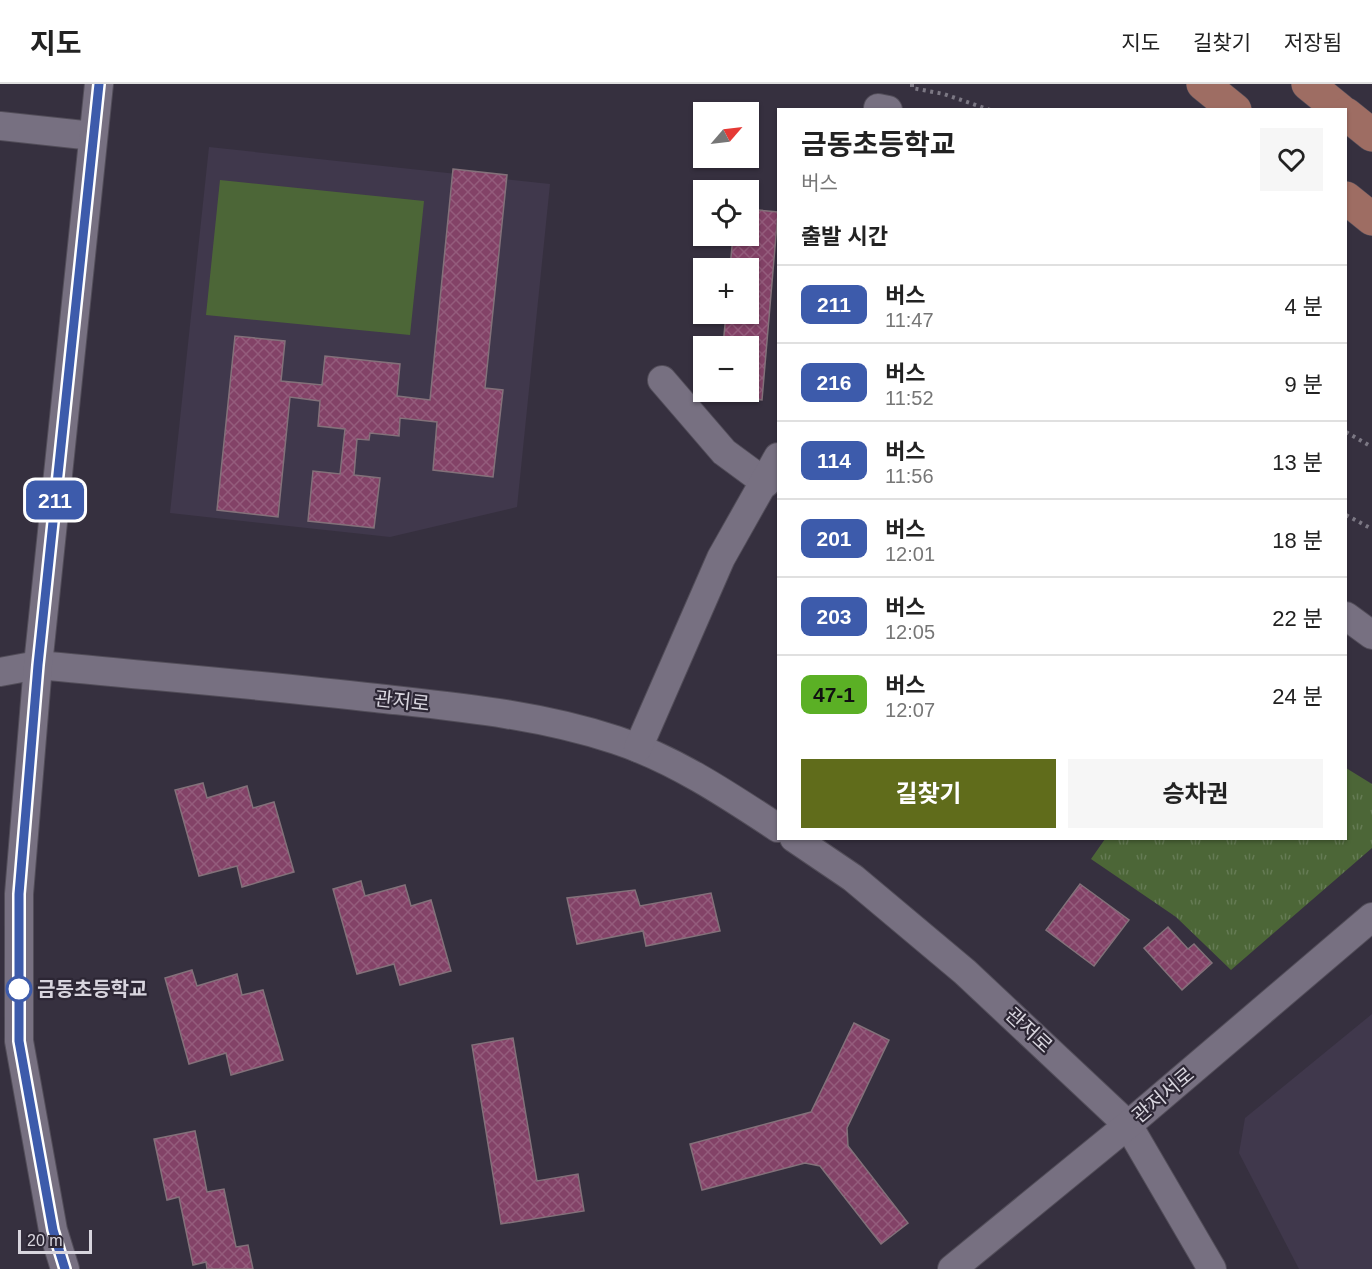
<!DOCTYPE html>
<html lang="ko">
<meta charset="utf-8">
<style>
:root{--surface:#fff;--page:#f6f6f6;--text:#222;--muted:#767676;--line:#e0e0e0;--accent:#606c1b}
body{margin:0;font-family:Arial,"Noto Sans KR",sans-serif;background:var(--page);color:var(--text);height:100vh;display:flex;flex-direction:column;font-size:22px;white-space:nowrap}
*{box-sizing:border-box;margin:0}
p{font-size:20px;color:var(--muted)}
.icon{flex:none;width:33px;height:33px;fill:none;stroke:currentColor;stroke-width:2;stroke-linecap:round;stroke-linejoin:round}
.map{position:relative;flex:1;overflow:hidden}
.sheet{position:absolute;left:777px;top:24px;width:570px;height:732px;display:flex;flex-direction:column;background:var(--surface);border-radius:0px;box-shadow:0 2px 4px #0004}
.sheet>*{flex:none}
.badge{padding:0 12px;border-radius:9px;font-size:21px;line-height:39px}
.needle{width:39px;rotate:62deg}
.controls{position:absolute;left:693px;top:18px;display:grid;gap:12px}
.controls a{display:grid;place-items:center;width:66px;height:66px;border-radius:0px;background:var(--surface);box-shadow:0 2px 4px #0004;font-size:30px}
.scale{position:absolute;left:18px;bottom:15px;width:74px;box-sizing:border-box;padding-left:6px;border:3px solid #d8d5de;border-top:0;font-size:16px;line-height:21px;white-space:nowrap;color:#d8d5de;-webkit-text-stroke:4px #2c2634;paint-order:stroke}
.map>.badge{position:absolute;translate:-50% -50%;box-shadow:0 0 0 3px #fff}
h2{padding:0 24px;font-size:22px;line-height:54px}
.round{display:grid;place-items:center;flex:none;width:63px;height:63px;border-radius:0px;background:var(--page)}
.headline{display:flex;align-items:center;justify-content:space-between;height:102px;padding:0 24px}
h1{font-size:28px;font-weight:700;line-height:45px}
.primary-button{display:flex;gap:12px;margin-top:auto;padding:12px 24px}
.primary-button a{flex:1;height:69px;border-radius:0px;background:var(--accent);color:#fff;font-size:24px;font-weight:700;line-height:69px;text-align:center}
.primary-button a+a{background:var(--page);color:var(--text)}
ul{padding:0;list-style:none}
li{display:flex;align-items:center;gap:18px;height:78px;padding:0 24px;border-top:2px solid var(--line)}
li div{flex:1}
li b{display:block;font-size:22px}
li em{font-style:normal}
li .badge{min-width:66px;font-weight:700;text-align:center}
header{display:flex;align-items:center;gap:36px;box-sizing:border-box;height:84px;padding:0 30px;background:var(--surface);border-bottom:2px solid var(--line)}
header strong{font-size:28px}
nav{display:flex;gap:33px;margin-inline-start:auto;font-size:21px}
.map>svg:first-child{display:block}
.built{fill:#40384c}
.green{fill:#4c6637}
.park{fill:url(#park-tufts)}
.building{fill:url(#building-cross-hatch);stroke:#83717a;stroke-width:1.5}
.lines{fill:none;stroke-linecap:round;stroke-linejoin:round}
.minor-casing{stroke:#524d59;stroke-width:30}
.major-casing{stroke:#524d59;stroke-width:34}
.path{stroke:#7c7884;stroke-width:4;stroke-dasharray:3 4.5;stroke-linecap:butt}
.minor{stroke:#777081;stroke-width:28}
.major{stroke:#9e6d63;stroke-width:33}
.line-casing{stroke:#fff;stroke-width:14}
.line{stroke:#3d5bab;stroke-width:9}
.stop-dot{fill:#fff;stroke:#3d5bab;stroke-width:3}
.labels{text-anchor:middle;stroke-width:4.5;stroke-linejoin:round;paint-order:stroke}
.street-label{font-size:20px;fill:#d8d5de;stroke:#2c2634}
.stop-label{font-size:20px;font-weight:bold;fill:#d8d5de;stroke:#2c2634;text-anchor:start}
</style>
<header>
<strong>지도</strong>
<nav><a>지도</a><a>길찾기</a><a>저장됨</a></nav>
</header>
<div class="map">
<svg width="1372" height="1185" viewBox="0 0 1372 1185">
<defs>
<pattern id="park-tufts" width="24" height="20" patternUnits="userSpaceOnUse" patternTransform="scale(1.5)"><rect width="24" height="20" fill="#4c6637"/><path d="M3 7l-1-3M5 7V3M7 7l1-3M15 17l-1-3M17 17v-4M19 17l1-3" fill="none" stroke="#657b54"/></pattern>
<pattern id="building-cross-hatch" width="8" height="8" patternUnits="userSpaceOnUse" patternTransform="scale(1.5)"><rect width="8" height="8" fill="#834267"/><path d="M0 0l8 8M0 8l8-8" fill="none" stroke="#945c7c"/></pattern>
</defs>
<rect width="100%" height="100%" fill="#36303f"/>
<g class="built">
<polygon points="209,63 550,100 517,423 390,453 170,429"/>
<polygon points="1372,930 1372,1185 1299,1185 1239,1069 1245,1034"/>
</g>
<polygon class="green" points="220,96 424,117 410,251 206,231"/>
<polygon class="park" points="1346,684 1372,700 1372,764 1231,886 1176,833 1091,775 1105,755 1346,754"/>
<g class="building">
<polygon points="453,85 507,91 485,304 503,306 493,393 433,386 437,338 400,334 399,352 370,349 369,356 357,355 354,391 380,394 374,444 308,437 313,387 340,390 345,345 318,342 320,317 290,313 278,433 217,426 235,252 285,257 281,297 322,301 325,272 400,280 397,312 430,316"/>
<polygon points="748,125 778,128 762,316 718,312 718,308 748,308 748,262 723,262 726,230 748,230 748,184 730,184 733,152 748,152"/>
<polygon points="203,699 207,714 247,702 253,724 274,718 294,788 242,803 237,782 199,792 175,706"/>
<polygon points="361,797 365,812 405,801 411,822 431,816 451,887 400,901 394,880 357,890 333,805"/>
<polygon points="1080,800 1129,836 1094,882 1046,846"/>
<polygon points="635,806 640,822 711,809 720,847 646,862 643,847 577,860 567,814"/>
<polygon points="1168,843 1188,865 1194,860 1212,879 1182,906 1144,864"/>
<polygon points="192,886 197,902 237,890 242,911 263,906 283,976 231,991 226,969 189,980 165,894"/>
<polygon points="854,939 889,956 847,1044 848,1062 908,1139 881,1160 820,1082 805,1079 702,1106 690,1060 811,1028"/>
<polygon points="513,954 537,1097 578,1090 584,1127 501,1140 472,961"/>
<polygon points="195,1047 207,1108 224,1105 236,1163 248,1161 253,1185 207,1185 206,1178 193,1181 179,1113 167,1116 154,1055"/>
</g>
<g class="lines">
<defs>
<g id="minor">
<polyline points="878,24 888,26"/>
<polyline points="0,42 93,52"/>
<polyline points="662,296 724,368 766,399"/>
<polyline points="1346,532 1372,551"/>
<path d="M0,588l38,-7c112,11 225,20 338,33 81,9 161,16 240,42 58,19 112,55 162,88"/>
<polyline points="638,664 721,474 778,373"/>
<polyline points="794,754 853,794 965,888 1128,1041 1212,1185"/>
<polyline points="65,1185 53,1146 19,957 19,810 38,581 99,0"/>
<polyline points="952,1185 1128,1041 1372,833"/>
</g>
<g id="major">
<polyline points="1203,0 1235,26"/>
<polyline points="1308,0 1340,26"/>
<polyline points="1346,30 1372,51"/>
<polyline points="1346,114 1372,135"/>
</g>
</defs>
<use href="#minor" class="minor-casing"/>
<use href="#major" class="major-casing"/>
<g class="path">
<polyline points="912,0 912,4 944,10 990,26"/>
<polyline points="1346,348 1372,363"/>
<polyline points="1346,431 1372,445"/>
</g>
<use href="#minor" class="minor"/>
<use href="#major" class="major"/>
</g>
<g class="lines">
<defs>
<polyline id="line" points="65,1185 53,1146 19,957 19,810 38,581 99,0"/>
</defs>
<use href="#line" class="line-casing"/>
<use href="#line" class="line"/>
</g>
<circle class="stop-dot" cx="19" cy="905" r="12"/>
<g class="labels">
<g class="street-label">
<text transform="translate(402 617) rotate(6)" y="7">관저로</text>
<text transform="translate(1029 946) rotate(43)" y="7">관저로</text>
<text transform="translate(1163 1011) rotate(-40)" y="7">관저서로</text>
</g>
<g class="stop-label">
<text x="37" y="912">금동초등학교</text>
</g>
</g>
</svg>
<div class="controls">
<a><svg class="needle" viewBox="-14 -14 28 28"><path d="M0-13l5 13h-10z" fill="#e53935"/><path d="M0 13l5-13h-10z" fill="#767676"/></svg></a>
<a><svg class="icon" aria-label="locate" viewBox="0 0 24 24"><circle cx="12" cy="12" r="6"/><path d="M12 2v4M12 18v4M2 12h4M18 12h4"/></svg></a>
<a>+</a>
<a>−</a>
</div>
<div class="scale">20 m</div>
<b class="badge" style="left:55px;top:416px;background:#3d5bab;color:#fff">211</b>
<section class="sheet">
<div class="headline"><div><h1>금동초등학교</h1><p>버스</p></div><a class="round"><svg class="icon" aria-label="heart" viewBox="0 0 24 24"><path d="M12 20l-8-8c-3-5 5-10 8-4 3-6 11-1 8 4z"/></svg></a></div>
<h2>출발 시간</h2>
<ul>
<li><span class="badge" style="background:#3d5bab;color:#fff">211</span><div><b>버스</b><p>11:47</p></div><em>4 분</em></li>
<li><span class="badge" style="background:#3d5bab;color:#fff">216</span><div><b>버스</b><p>11:52</p></div><em>9 분</em></li>
<li><span class="badge" style="background:#3d5bab;color:#fff">114</span><div><b>버스</b><p>11:56</p></div><em>13 분</em></li>
<li><span class="badge" style="background:#3d5bab;color:#fff">201</span><div><b>버스</b><p>12:01</p></div><em>18 분</em></li>
<li><span class="badge" style="background:#3d5bab;color:#fff">203</span><div><b>버스</b><p>12:05</p></div><em>22 분</em></li>
<li><span class="badge" style="background:#5bb025;color:#111">47-1</span><div><b>버스</b><p>12:07</p></div><em>24 분</em></li>
</ul>
<div class="primary-button"><a>길찾기</a><a>승차권</a></div>
</section>
</div>
